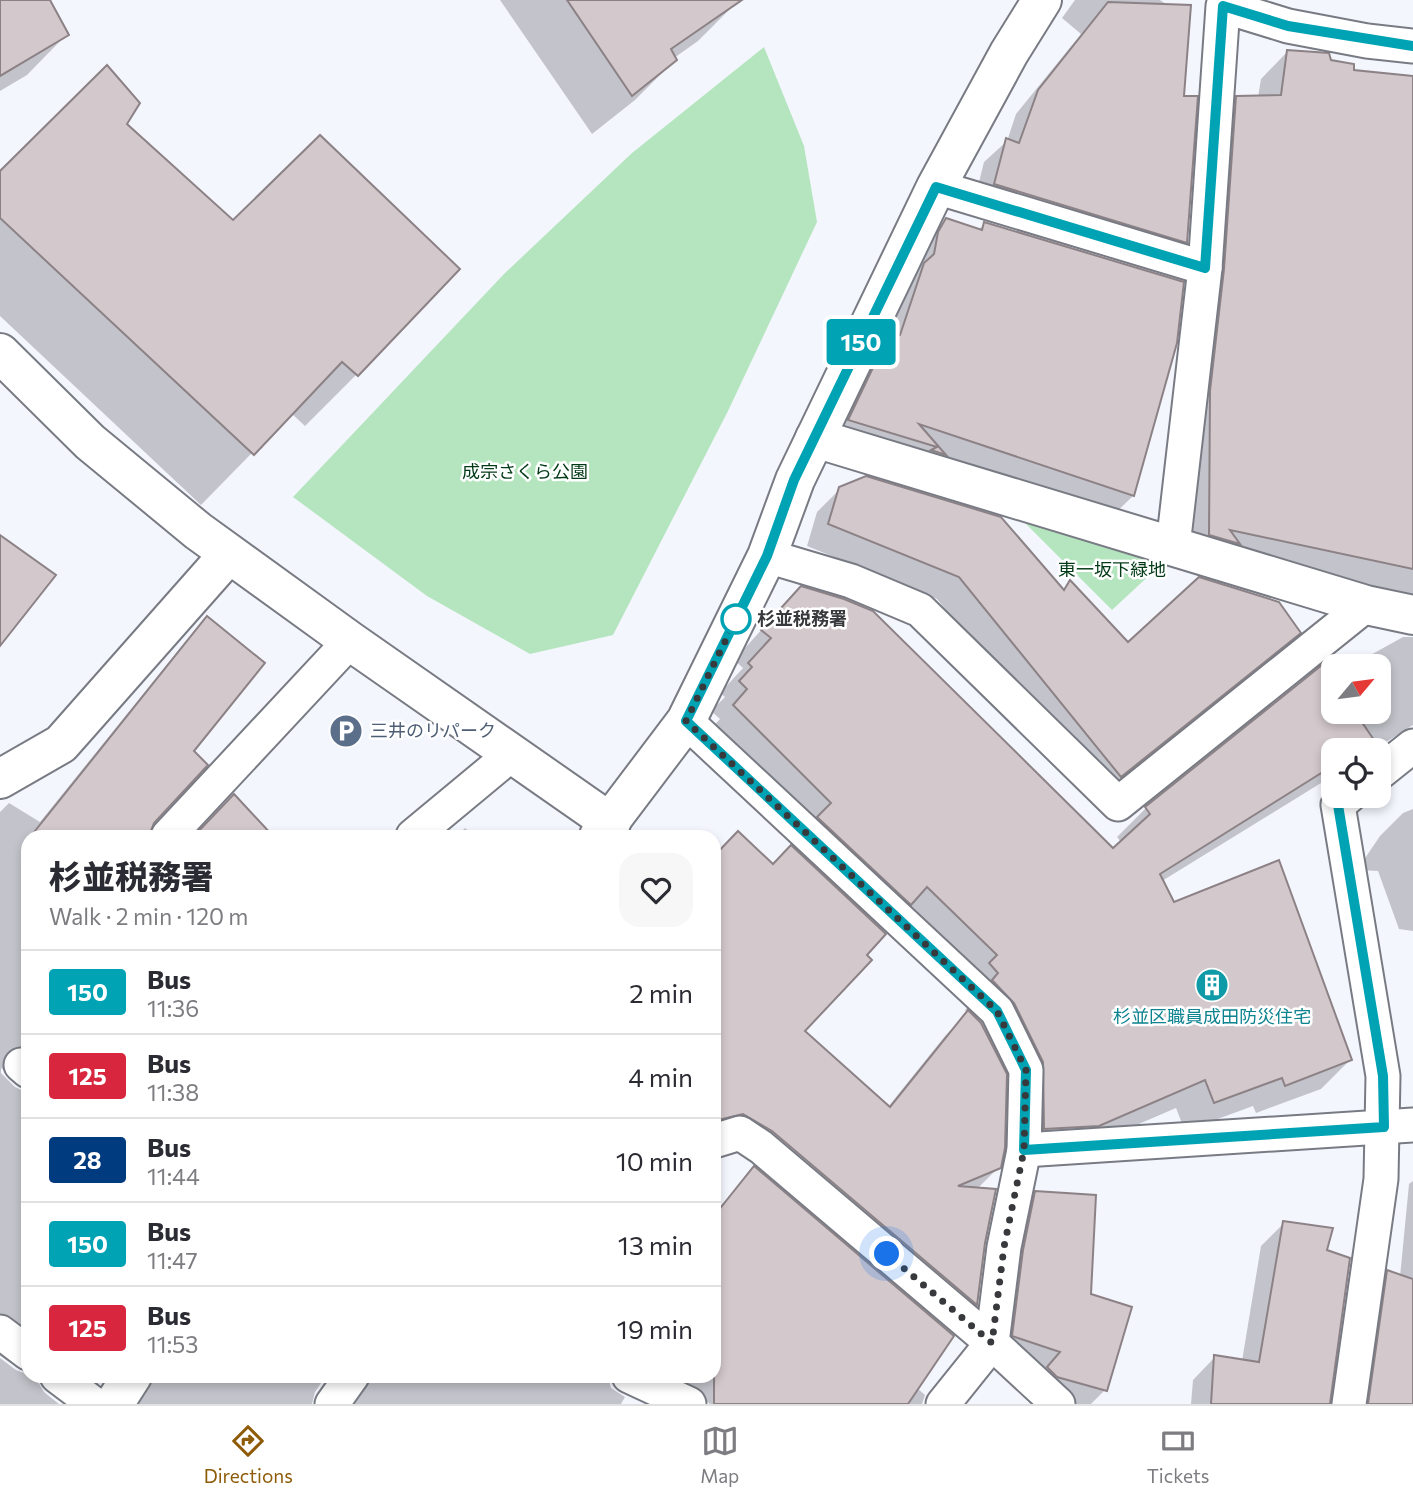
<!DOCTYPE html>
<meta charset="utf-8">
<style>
:root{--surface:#fff;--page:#f7f7f7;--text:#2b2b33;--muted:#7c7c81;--line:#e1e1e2;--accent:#8e5c09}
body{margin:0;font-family:Commissioner,"Noto Sans JP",sans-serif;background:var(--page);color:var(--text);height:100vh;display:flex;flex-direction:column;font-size:26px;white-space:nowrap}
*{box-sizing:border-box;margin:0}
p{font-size:23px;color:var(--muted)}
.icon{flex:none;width:38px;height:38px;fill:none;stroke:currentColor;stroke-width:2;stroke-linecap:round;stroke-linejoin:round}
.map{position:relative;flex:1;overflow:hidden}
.side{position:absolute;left:21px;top:830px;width:700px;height:553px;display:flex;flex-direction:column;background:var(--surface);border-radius:21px;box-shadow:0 4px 10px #0003}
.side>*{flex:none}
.badge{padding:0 14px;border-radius:5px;font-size:24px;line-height:46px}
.needle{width:46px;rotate:61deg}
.buttons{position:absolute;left:1321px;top:654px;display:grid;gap:14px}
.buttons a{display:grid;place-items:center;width:70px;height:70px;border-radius:14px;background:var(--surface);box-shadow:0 4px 10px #0003;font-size:35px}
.you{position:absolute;width:35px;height:35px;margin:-18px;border:5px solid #fff;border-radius:50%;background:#1a73e8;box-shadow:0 0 0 10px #1a73e833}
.map>.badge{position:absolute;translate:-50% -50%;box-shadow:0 0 0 4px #fff}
.round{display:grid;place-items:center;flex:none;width:74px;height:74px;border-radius:21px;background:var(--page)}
.summary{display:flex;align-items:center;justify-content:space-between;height:119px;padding:0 28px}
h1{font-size:33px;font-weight:800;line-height:52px}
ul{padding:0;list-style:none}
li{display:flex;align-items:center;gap:21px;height:84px;padding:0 28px;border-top:2px solid var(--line)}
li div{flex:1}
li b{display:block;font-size:26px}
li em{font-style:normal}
li .badge{min-width:77px;font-weight:700;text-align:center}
.tabs{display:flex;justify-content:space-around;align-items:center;height:98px;border-top:2px solid var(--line);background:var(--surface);font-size:19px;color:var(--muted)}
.tabs a{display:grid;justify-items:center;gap:4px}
.tabs .active{color:var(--accent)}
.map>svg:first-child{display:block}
.green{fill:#b5e5be}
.shadow{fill:#0003;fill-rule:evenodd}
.building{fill:#d3c8cc;stroke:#8c8286;stroke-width:2}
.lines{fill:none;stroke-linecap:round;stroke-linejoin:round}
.service-casing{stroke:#787b83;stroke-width:37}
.minor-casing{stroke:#787b83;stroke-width:42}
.service{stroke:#fff;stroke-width:33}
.minor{stroke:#fff;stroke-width:38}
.line-casing{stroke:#fff;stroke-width:16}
.line{stroke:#00a3b4;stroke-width:10}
.walk{stroke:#38393c;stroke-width:7;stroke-dasharray:0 12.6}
.stop-dot{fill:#fff;stroke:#00a3b4;stroke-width:3.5}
.labels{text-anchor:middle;stroke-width:5;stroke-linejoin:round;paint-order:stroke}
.park-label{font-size:18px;fill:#003916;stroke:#fff}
.stop-label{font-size:18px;font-weight:bold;fill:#38393c;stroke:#fff;text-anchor:start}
.service-label{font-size:18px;fill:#4e5e75;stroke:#fff;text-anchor:start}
.culture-label{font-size:18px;fill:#0d838f;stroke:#fff}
</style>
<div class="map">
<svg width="1413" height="1404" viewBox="0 0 1413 1404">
<rect width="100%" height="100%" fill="#f4f6fe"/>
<g class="green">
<polygon points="764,47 804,146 817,222 728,411 613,635 530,654 427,596 293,497 504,274 632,153"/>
<polygon points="1019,517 1170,556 1112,610"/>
</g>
<g class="shadow">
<polygon points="0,0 48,0 67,34 27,75 0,91"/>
<polygon points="500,0 737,0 738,1 698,41 674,58 675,60 635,100 592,134"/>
<polygon points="1075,0 1160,0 1169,6 1182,98 1186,242 1164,264 973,206 984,162 1007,141 1016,114 1081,34 1062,18"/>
<polygon points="1287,52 1329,62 1352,72 1413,77 1413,602 1183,561 1210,124 1237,97 1258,97 1261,79"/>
<polygon points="125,124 356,375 305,426 291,413 201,505 0,316 0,174"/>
<polygon points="946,220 978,230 985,224 1175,342 1133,496 1110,518 827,442 869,356 884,341 902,287 924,242"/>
<polygon points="840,489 1062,591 1070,583 1128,645 1298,633 1276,655 1098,798 937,599 807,546 817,512"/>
<path d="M773,617l340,233 8,-8 -4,-5 29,-29 188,-130v34h45v-45h-30l54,-30h10v88l-41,26h-38v24l-172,106 11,23 177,156 -29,29 -65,24 -3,-7 -68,25 -9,-23 -107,46 -53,4 -1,-66 -10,-21 -6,96 -22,22 6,54 -7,61 -23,23 -203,-172 -36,-17v-281l58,9 31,-33 -97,-99 14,-15 -9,-8 14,-14 -5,-4 23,-25 -9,-8zM898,916l73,87 -6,7 3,3 -23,23 -57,71 -86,-76 79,-99zM768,1125l192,163v5l-194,-165z"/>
<path d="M207,619l-15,132 -44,80v5h-120v540h617l-14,13 -22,-8 2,7 14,9 -4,7h-273l-8,-21 -11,-4 -6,1 -8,12 -3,12h-181l-11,-24 -12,-4 -5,2 -24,26 -42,-24 7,12 15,12h-59v-46l16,12 8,3 -7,-12 -17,-13v-536l9,-9 31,19 145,-180zM1,1068l17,12 8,12 -11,-5 -14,-14z"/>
<polygon points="234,796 270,836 195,836 211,819"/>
<polygon points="1413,809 1413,931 1399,929 1378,871 1357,870 1380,836 1403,813"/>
<polygon points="465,828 474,836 457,836"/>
<polygon points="754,1169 917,1388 925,1395 922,1404 710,1404 697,1393 663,1376 714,1376 714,1213"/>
<polygon points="1413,1181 1413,1404 1350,1404 1366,1295 1388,1272 1400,1277 1409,1184"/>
<polygon points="1036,1193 1089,1296 1105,1390 1091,1404 1058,1404 992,1357 1014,1215"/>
<polygon points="1284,1223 1325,1251 1328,1404 1191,1404 1193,1380 1215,1357 1242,1361 1261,1246"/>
</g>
<g class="building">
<polygon points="0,0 50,0 69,35 0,76"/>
<polygon points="567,0 742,0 671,49 677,60 632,96"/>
<polygon points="1108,2 1191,5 1184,96 1198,96 1187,243 994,184 1006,138 1019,143 1038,90"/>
<polygon points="1287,50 1329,53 1331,60 1354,64 1354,70 1413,76 1413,569 1230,530 1240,544 1209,535 1210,391 1224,269 1236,96 1281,95"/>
<polygon points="107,65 140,103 127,124 233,220 320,135 460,269 358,376 342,362 254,455 0,218 0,171"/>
<polygon points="946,218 982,230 984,222 1184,282 1177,343 1134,496 919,424 946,455 931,450 937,447 848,420 890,332 900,335 924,263 934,254 938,232"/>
<polygon points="866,476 1001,517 1064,590 1070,580 1128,642 1199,577 1279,602 1301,633 1121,777 959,577 828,524 839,487"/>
<polygon points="0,535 56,575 0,646"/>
<polygon points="801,586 844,599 873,611 1113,848 1150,814 1145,807 1322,665 1334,681 1334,712 1355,712 1374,740 1357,751 1334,751 1334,765 1160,874 1174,902 1279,860 1352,1060 1285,1086 1282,1078 1214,1103 1205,1080 1099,1126 1044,1129 1043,1062 1014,1003 992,980 998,973 989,963 997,955 927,887 911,905 817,817 831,803 733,705 747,689 739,681 752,667 748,663 771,638 761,630"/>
<polygon points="207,616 265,663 194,751 208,765 154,823 149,836 31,836"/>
<polygon points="234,794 273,836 194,836"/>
<polygon points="738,831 773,864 791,845 886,934 867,955 872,960 805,1031 890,1107 968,1010 981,1023 1007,1074 1005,1148 1001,1168 958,1186 996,1189 985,1243 977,1305 772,1131 743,1114 714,1121 714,856"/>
<polygon points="754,1166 954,1336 908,1404 714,1404 714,1216"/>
<polygon points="1035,1191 1096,1195 1091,1294 1132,1307 1107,1391 1057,1377 1047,1367 1060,1352 1012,1336 1023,1250"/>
<polygon points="1283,1221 1333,1228 1327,1250 1350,1258 1330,1404 1211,1404 1214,1355 1259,1362"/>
<polygon points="1387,1270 1413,1279 1413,1404 1368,1404"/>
</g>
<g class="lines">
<defs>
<g id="service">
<polyline points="936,187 1205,268"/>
<polyline points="1173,546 1205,268 1223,6 1288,26 1367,41 1413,46"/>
<polyline points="767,556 851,581 920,610 1118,804 1366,605"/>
<polyline points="686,721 997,1011 1026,1070 1024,1150 1004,1247 992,1343 943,1404"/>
<polyline points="1379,773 1413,746"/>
<polyline points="168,836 350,641"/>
<polyline points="413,836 513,753"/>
<polyline points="21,1065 28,1071"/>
<polyline points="714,1141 740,1133 761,1147 992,1343 1058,1404"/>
<polyline points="1024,1150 1413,1125"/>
<polyline points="0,1332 28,1353"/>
<polyline points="57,1376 94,1404"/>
<polyline points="629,1376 689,1404"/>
<polyline points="332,1404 352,1376"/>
<polyline points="1349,1404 1381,1179 1383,1076 1338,805 1349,796"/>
</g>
<g id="minor">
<polyline points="0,353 90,442 198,531 350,641 611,823"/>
<polyline points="815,438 1366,605 1413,615"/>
<polyline points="0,779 61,744 229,554"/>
<polyline points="599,836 686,721 767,556 795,480 936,187 1009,53 1042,0"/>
<polyline points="114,1404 132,1376"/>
</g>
</defs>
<use href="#service" class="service-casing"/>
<use href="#minor" class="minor-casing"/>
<use href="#service" class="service"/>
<use href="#minor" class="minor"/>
</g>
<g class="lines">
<defs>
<polyline id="line" points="1349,796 1338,805 1383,1076 1384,1127 1024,1150 1026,1070 997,1011 686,721 767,556 794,480 936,187 1205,268 1223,6 1288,26 1413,46"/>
</defs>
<use href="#line" class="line-casing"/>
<use href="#line" class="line"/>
<polyline class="walk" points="736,619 686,721 997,1011 1026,1070 1024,1150 1004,1247 992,1343 887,1254"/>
</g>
<defs>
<symbol id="parking-disc" viewBox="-11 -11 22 22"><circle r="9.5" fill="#5c6f8a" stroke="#fff"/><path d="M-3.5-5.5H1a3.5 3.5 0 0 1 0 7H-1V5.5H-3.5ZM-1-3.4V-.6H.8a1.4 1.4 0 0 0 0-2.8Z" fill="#fff"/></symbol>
<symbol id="building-disc" viewBox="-11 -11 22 22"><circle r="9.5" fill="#0f9aa8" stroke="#fff"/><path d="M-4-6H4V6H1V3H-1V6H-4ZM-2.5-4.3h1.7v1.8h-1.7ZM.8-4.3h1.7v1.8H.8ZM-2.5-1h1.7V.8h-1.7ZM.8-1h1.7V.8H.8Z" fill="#fff"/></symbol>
</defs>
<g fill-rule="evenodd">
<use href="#parking-disc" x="327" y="712" width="38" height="38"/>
<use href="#building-disc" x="1193" y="966" width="38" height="38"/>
</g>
<circle class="stop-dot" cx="736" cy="619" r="14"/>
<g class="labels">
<g class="park-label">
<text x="525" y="478">成宗さくら公園</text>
<text x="1112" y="576">東一坂下緑地</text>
</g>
<g class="stop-label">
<text x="757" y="625">杉並税務署</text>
</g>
<g class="service-label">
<text x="370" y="737">三井のリパーク</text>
</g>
<g class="culture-label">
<text x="1212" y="1023">杉並区職員成田防災住宅</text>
</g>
</g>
</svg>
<div class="buttons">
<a><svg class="needle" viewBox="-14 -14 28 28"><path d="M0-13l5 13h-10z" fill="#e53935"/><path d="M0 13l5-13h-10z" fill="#7c7c81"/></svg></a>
<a><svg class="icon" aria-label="locate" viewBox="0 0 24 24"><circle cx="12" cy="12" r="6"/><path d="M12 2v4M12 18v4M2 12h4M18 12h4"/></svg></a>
</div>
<div class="you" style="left:887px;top:1254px"></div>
<b class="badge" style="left:861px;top:342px;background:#00a3b4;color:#fff">150</b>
<section class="side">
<div class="summary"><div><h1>杉並税務署</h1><p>Walk · 2 min · 120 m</p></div><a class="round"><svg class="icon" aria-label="heart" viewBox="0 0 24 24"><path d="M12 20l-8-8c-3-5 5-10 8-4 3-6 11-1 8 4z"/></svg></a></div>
<ul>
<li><span class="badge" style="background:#00a3b4;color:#fff">150</span><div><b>Bus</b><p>11:36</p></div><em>2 min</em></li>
<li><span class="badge" style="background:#d7263d;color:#fff">125</span><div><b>Bus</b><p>11:38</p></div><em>4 min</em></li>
<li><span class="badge" style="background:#003b80;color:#fff">28</span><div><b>Bus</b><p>11:44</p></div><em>10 min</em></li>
<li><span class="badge" style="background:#00a3b4;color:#fff">150</span><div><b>Bus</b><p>11:47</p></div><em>13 min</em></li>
<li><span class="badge" style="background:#d7263d;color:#fff">125</span><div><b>Bus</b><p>11:53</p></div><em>19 min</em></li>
</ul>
</section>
</div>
<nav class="tabs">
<a class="active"><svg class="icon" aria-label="directions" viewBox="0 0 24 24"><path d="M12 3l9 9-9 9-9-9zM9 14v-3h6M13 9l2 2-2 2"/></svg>Directions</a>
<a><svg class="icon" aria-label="map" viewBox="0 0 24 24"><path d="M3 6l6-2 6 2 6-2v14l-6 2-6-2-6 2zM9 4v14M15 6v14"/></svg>Map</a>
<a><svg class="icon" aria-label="tickets" viewBox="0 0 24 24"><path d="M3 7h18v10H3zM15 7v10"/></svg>Tickets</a>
</nav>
